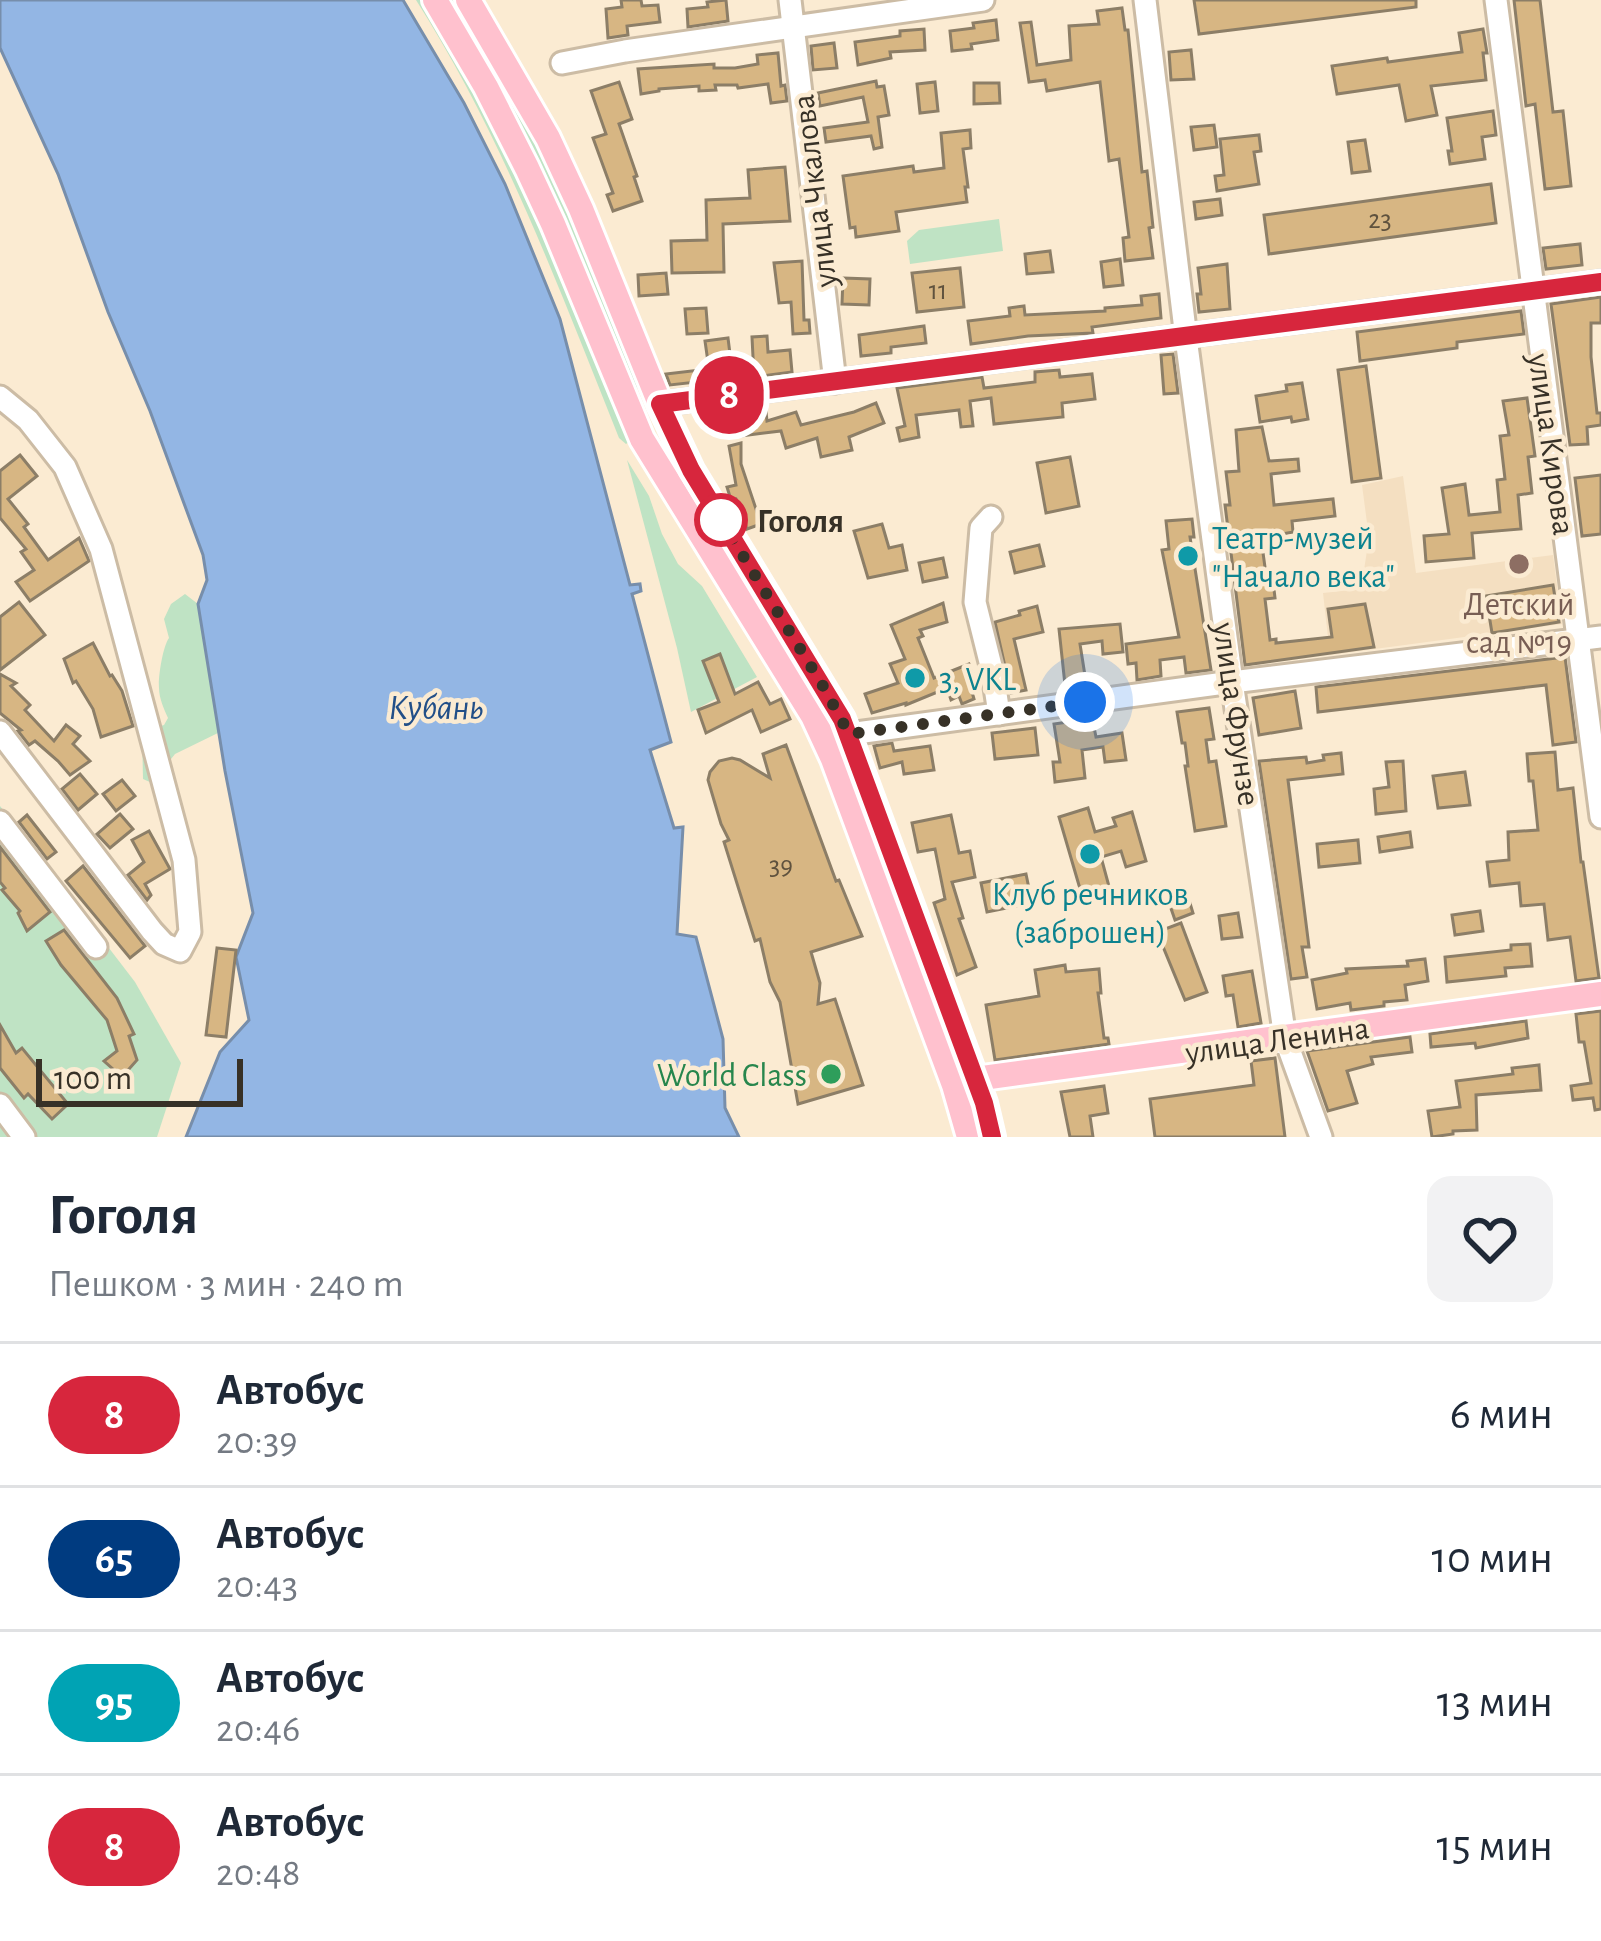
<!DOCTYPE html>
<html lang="ru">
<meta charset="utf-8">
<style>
:root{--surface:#fff;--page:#f2f2f3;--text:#1f2937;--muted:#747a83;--line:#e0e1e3}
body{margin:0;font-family:"Alegreya Sans",sans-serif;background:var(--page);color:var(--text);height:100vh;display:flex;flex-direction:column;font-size:45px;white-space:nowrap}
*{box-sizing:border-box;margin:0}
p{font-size:39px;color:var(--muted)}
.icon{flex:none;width:66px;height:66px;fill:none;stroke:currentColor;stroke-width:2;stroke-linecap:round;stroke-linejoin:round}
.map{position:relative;height:1137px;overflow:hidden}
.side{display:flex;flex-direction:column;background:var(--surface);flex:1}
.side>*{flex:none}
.badge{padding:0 24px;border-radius:39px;font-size:42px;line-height:78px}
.scale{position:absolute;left:36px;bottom:30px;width:207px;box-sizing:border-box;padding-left:12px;border:6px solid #373127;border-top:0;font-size:33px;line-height:42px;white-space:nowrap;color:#373127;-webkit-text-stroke:9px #fbebd2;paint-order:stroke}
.you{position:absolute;width:60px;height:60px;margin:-30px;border:9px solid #fff;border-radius:50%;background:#1a73e8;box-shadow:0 0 0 18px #1a73e833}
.map>.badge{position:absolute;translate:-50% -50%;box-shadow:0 0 0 6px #fff}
.round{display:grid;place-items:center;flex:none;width:126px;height:126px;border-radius:24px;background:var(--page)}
.overview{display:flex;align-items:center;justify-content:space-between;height:204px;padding:0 48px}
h1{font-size:57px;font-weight:700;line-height:90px}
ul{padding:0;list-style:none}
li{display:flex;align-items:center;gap:36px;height:144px;padding:0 48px;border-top:3px solid var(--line)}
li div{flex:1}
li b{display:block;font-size:45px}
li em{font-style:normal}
li .badge{min-width:132px;font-weight:700;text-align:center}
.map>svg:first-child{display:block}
.built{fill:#f4dfc1}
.green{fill:#bfe3c4}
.water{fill:#93b6e4;stroke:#778eab;stroke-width:3}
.building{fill:#d7b683;stroke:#8c7e67;stroke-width:3}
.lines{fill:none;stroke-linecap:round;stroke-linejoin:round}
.minor-casing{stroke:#ccbca5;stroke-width:27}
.major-casing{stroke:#fff;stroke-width:30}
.minor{stroke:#fff;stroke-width:21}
.major{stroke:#ffc1ce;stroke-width:24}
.line-casing{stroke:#fff;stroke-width:27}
.line{stroke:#d7263d;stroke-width:18}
.walk{stroke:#373127;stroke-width:12;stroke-dasharray:0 21.6}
.stop-dot{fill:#fff;stroke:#d7263d;stroke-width:6}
.culture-dot{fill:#0f9aa8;stroke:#fbebd2;stroke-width:4.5}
.education-dot{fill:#8d6e63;stroke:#fbebd2;stroke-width:4.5}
.leisure-dot{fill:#2e9e5b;stroke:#fbebd2;stroke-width:4.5}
.labels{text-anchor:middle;stroke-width:9;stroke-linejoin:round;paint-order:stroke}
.number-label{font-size:27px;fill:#5f523e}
.street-label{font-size:33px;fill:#373127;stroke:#fbebd2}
.stop-label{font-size:33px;font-weight:bold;fill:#373127;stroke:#fbebd2;text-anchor:start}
.culture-label{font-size:33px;fill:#0d838f;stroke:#fbebd2;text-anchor:start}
.education-label{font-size:33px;fill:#785e54;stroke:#fbebd2}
.leisure-label{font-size:33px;fill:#27864d;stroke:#fbebd2;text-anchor:end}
.water-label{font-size:36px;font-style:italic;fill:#224f88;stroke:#fbebd2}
</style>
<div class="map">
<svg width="1601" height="1137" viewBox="0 0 1601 1137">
<rect width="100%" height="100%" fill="#fbebd2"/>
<polygon class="built" points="1403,476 1416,573 1553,555 1562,624 1330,655 1323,593 1361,589 1369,538 1362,485"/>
<g class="green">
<path d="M416,0h11l96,178 109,262 -6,4 -7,-6c-60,-150 -116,-301 -203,-438z"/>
<polygon points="443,0 461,0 558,177 640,382 639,387 635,390"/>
<polygon points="999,219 1003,251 910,264 907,241 919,230"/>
<polygon points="627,460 649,496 662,534 678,564 702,586 757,677 691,712 677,648"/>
<path d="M185,594l13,10 22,128 -45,22 -23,29 -9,-4 -1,-47 22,-7 4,-7c-4,-9 -9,-20 -9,-30 -1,-11 4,-42 10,-50l-5,-19 7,-15z"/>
<polygon points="0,806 135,982 181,1063 157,1137 0,1137"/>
</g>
<polygon class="water" points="0,0 403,0 464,103 505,184 560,319 630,585 640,584 641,591 632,594 671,742 650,750 674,828 683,827 677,934 696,937 723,1039 725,1108 739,1137 186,1137 220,1052 249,1020 236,957 253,913 225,771 198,604 207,580 203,555 150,411 108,312 58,174 0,48"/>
<g class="building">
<polygon points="621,0 641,0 642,6 658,5 660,22 627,26 628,35 608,38 606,9 622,7"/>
<polygon points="726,0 728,21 688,27 687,9 708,7 707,2"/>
<polygon points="1194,0 1416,0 1416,7 1199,34"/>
<polygon points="1514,0 1540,0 1553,112 1563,111 1571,186 1545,189 1535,104 1526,106"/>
<polygon points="1122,8 1125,30 1128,30 1142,172 1147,171 1153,227 1149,228 1153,258 1125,261 1123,238 1129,237 1119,159 1109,161 1100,82 1047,91 1045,80 1029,82 1020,23 1031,22 1037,65 1071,60 1069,26 1099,24 1097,11"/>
<polygon points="996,20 998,40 971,44 972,49 952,51 950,31 974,28 973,23"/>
<polygon points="924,29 925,50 890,52 891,58 858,65 855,42 900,36 900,31"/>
<polygon points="1483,29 1487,53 1483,53 1486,80 1431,86 1437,115 1406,121 1399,85 1337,94 1332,66 1387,58 1388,62 1462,52 1459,33"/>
<polygon points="834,43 837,68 813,70 811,46"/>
<polygon points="1191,50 1194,79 1171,80 1169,52"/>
<polygon points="778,53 781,86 785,85 787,101 771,103 768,84 738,88 737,85 715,85 716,90 699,91 699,86 659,89 659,91 641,94 638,69 714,64 714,68 735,68 758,64 757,55"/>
<polygon points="876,81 877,87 884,86 889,115 878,117 882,147 874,149 871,136 826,142 824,128 868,122 863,97 820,106 818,93"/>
<polygon points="619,82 632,119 619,124 637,176 634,177 642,201 613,211 607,195 613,193 593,138 606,134 591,91"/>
<polygon points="935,82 938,111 920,113 917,84"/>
<polygon points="974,83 999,83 1000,103 974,104"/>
<polygon points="1493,111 1496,135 1482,137 1485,159 1450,164 1448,151 1452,151 1447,118"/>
<polygon points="1214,125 1217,147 1194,150 1191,127"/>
<polygon points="970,130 971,148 963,149 968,187 965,187 967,202 896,212 899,231 856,237 855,227 850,228 843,176 913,166 914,172 944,168 941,133"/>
<polygon points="1259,135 1261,151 1254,152 1259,184 1217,191 1215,176 1224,175 1220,139"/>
<polygon points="1365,140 1370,171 1352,173 1348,142"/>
<polygon points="785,167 790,221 723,224 724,272 672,273 671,241 707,240 706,200 750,198 748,170"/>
<polygon points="1491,184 1496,223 1269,254 1264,215"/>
<polygon points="1220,199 1222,215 1196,219 1194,202"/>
<polygon points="1580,244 1582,265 1546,269 1543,248"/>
<polygon points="1050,251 1053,272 1027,274 1025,254"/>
<polygon points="1120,259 1123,285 1104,287 1101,262"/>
<polygon points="802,261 804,320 809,320 810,333 793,334 791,302 779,303 774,263"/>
<polygon points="1227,264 1230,309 1199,312 1197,294 1201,294 1198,268"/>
<polygon points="960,268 964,307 917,312 912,273"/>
<polygon points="666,273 668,294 639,296 638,275"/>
<polygon points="843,278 870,279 869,305 842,304"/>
<polygon points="1159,294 1161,318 1092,327 1093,333 1028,336 971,344 968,321 1010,316 1009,308 1024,306 1025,315 1105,311 1105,308 1142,305 1141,296"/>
<polygon points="1601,297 1601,323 1591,323 1591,357 1597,413 1601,413 1601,425 1587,427 1588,444 1570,445 1551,304"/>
<polygon points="706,308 708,333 687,334 685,309"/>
<polygon points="1521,311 1524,334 1457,342 1457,348 1360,361 1357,332"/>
<polygon points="924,326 926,343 891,347 891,353 861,356 859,335"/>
<polygon points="767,336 768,352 790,350 792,372 754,377 752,337"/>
<polygon points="728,338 733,378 670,385 666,374 709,369 705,341"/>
<polygon points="1173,354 1178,393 1164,394 1161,355"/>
<polygon points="1366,366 1381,478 1352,482 1338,370"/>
<polygon points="1059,370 1060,377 1092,374 1095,399 1062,403 1063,417 994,424 991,398 970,401 973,426 961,427 959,410 916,415 919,437 900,441 897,428 905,426 897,388 982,377 984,388 1035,382 1035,372"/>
<polygon points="1302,383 1308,419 1292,422 1291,417 1260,422 1256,396 1287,391 1286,385"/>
<polygon points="1527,398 1535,456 1528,457 1532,493 1518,495 1521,529 1472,533 1474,558 1426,562 1424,536 1449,534 1442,488 1465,484 1469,515 1500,512 1497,480 1505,479 1500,436 1509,435 1503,401"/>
<polygon points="876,403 884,423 849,437 852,450 821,457 817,438 786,448 781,431 740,436 738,431 757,425 756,413 766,412 767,421 796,412 801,425 854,412"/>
<polygon points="1262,427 1269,461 1298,459 1299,471 1271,474 1274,505 1333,499 1335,516 1292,521 1293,532 1261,538 1267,582 1273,581 1275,598 1265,599 1270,640 1276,639 1276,643 1332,637 1328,609 1365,604 1374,647 1245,665 1225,505 1230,505 1226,472 1239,471 1236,430"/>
<polygon points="741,443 741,464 761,524 747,529 736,499 731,500 727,487 736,485 729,446"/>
<polygon points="20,455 37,476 8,499 28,524 24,527 48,560 79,538 89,561 30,601 16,582 34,570 21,552 26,549 0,518 0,471"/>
<polygon points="1070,457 1079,506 1046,513 1037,463"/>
<polygon points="1601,475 1601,534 1582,536 1575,478"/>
<polygon points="1192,519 1194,537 1190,537 1211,670 1186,673 1184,657 1160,660 1161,676 1137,680 1136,663 1128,664 1126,644 1179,637 1162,550 1169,549 1166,521"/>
<polygon points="882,524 889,548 902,545 907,570 868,578 854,531"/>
<polygon points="1039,545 1044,566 1015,573 1010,552"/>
<polygon points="943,558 947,577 923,582 919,563"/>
<polygon points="1553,585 1559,622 1492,633 1486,596"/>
<polygon points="19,602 45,635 0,670 0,617"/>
<polygon points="943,603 947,622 920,630 923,636 918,638 934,678 969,664 979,689 972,692 974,699 962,704 959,696 951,700 947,688 906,705 906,703 872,713 865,694 898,683 890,664 905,659 891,625"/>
<polygon points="1037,606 1043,632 1014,639 1026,690 1011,693 995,622 1020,615 1019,611"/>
<polygon points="1120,624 1123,652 1103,654 1102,641 1080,644 1086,682 1065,685 1059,629"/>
<polygon points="93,643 110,676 112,675 122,691 133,726 101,737 93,709 76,681 73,683 64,659"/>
<polygon points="720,654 735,694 758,682 770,704 781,699 790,719 761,732 752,710 706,733 698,710 719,702 703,661"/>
<polygon points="1565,657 1576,742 1553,745 1546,685 1318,712 1316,687"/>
<polygon points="0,674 16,683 11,686 30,705 25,710 54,741 66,725 80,736 73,744 90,761 70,775 58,761 35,741 29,745 18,731 21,730 0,713"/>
<polygon points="1295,691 1301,728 1259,735 1253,698"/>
<polygon points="1209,708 1214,739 1206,740 1209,762 1216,761 1226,826 1195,831 1185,766 1188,766 1185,743 1182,743 1177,712"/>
<polygon points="1082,720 1082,724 1093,722 1096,737 1122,733 1126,760 1105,762 1103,747 1082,750 1085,778 1055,782 1053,762 1060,762 1054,724"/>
<polygon points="1035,728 1038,755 995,759 992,733"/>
<polygon points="892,743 894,751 930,746 934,770 904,774 902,762 880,768 874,746"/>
<polygon points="786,745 836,881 839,880 862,936 811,952 820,983 818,1004 835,999 863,1085 798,1104 780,1002 770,982 760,939 755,941 724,842 729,840 721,824 708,780 710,772 719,761 732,758 740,760 770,778 763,754"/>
<polygon points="1555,752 1558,790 1573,788 1581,862 1583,862 1599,978 1576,981 1570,937 1548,940 1544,904 1521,906 1519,883 1490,886 1487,862 1509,860 1508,832 1538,830 1533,781 1529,781 1527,754"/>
<polygon points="1341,753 1343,774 1288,780 1309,947 1302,947 1307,977 1291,979 1259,761 1306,757 1307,763 1324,760 1323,755"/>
<polygon points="1403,761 1406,811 1376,814 1374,789 1389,787 1386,762"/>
<polygon points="1465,772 1470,805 1438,808 1433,776"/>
<polygon points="80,774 97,794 78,810 62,789"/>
<polygon points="122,780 135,796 116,811 103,794"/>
<polygon points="1088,808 1095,832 1116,826 1113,818 1132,812 1146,861 1126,867 1121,851 1101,857 1110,890 1083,899 1059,817"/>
<polygon points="120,814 133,829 110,848 97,834"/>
<polygon points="27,815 56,852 47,859 19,822"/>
<polygon points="951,815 959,853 970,851 975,877 952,882 963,918 959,919 976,967 957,975 934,903 945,899 935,849 918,852 912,823"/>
<polygon points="149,831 170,869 145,884 151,895 147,900 128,875 144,862 132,840"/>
<polygon points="1410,832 1412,847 1380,852 1378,837"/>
<polygon points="1358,840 1360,863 1319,867 1317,844"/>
<polygon points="0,847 50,912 27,931 18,913 20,911 2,890 5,888 0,882"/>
<polygon points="83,866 145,946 130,958 66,881"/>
<polygon points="1026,874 1032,903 987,912 981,883"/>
<polygon points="1186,890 1193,913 1175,920 1167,897"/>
<polygon points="1480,911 1483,931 1455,935 1452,915"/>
<polygon points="1238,913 1242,937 1222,939 1219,916"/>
<polygon points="1181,923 1207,992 1185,1000 1157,932"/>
<polygon points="64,930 117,998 134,1034 129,1036 137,1060 122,1077 104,1061 117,1051 107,1020 61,965 46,941"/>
<polygon points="1530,944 1532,966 1505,968 1506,976 1447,982 1445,957 1511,950 1511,945"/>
<polygon points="217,948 236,950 226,1037 206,1035"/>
<polygon points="1425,959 1428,981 1405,985 1407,1000 1384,1002 1384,1006 1351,1010 1350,1003 1317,1009 1312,980 1347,973 1346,969 1408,966 1407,961"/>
<polygon points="1065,965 1066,972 1099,969 1101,993 1098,993 1104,1038 1108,1038 1109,1044 995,1060 986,1005 1039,996 1035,970"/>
<polygon points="1252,971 1261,1023 1238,1027 1233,995 1226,996 1223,976"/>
<polygon points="1601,1011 1601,1109 1595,1110 1593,1098 1573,1100 1571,1086 1591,1083 1584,1042 1579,1042 1576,1014"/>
<polygon points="1526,1021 1528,1038 1476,1048 1475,1043 1431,1047 1430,1034"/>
<polygon points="0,1025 16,1053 22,1048 68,1104 52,1119 28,1094 24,1098 0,1068"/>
<polygon points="1410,1037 1412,1052 1371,1057 1373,1064 1347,1071 1357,1103 1328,1111 1307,1051"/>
<polygon points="1275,1058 1285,1137 1155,1137 1150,1099 1254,1085 1251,1061"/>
<polygon points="1539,1065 1541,1090 1476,1095 1477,1130 1453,1131 1453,1134 1432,1137 1428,1111 1460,1107 1456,1081 1513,1074 1512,1068"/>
<polygon points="1104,1086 1108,1113 1090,1116 1093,1137 1070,1137 1061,1092"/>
</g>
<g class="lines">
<defs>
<g id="minor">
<polyline points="790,0 835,382"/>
<polyline points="1145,0 1186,338 1232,682 1285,1038 1321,1137"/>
<polyline points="1496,0 1601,817"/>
<polyline points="562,63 625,51 983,0"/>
<polyline points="0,397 28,420 65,467 101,549 184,860 190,932 180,951 164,944 152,931 0,732"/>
<polyline points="660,404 1601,282"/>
<polyline points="991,517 981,528 975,602 993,674 999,714"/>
<polyline points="849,734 1232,682 1601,637"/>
<polyline points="0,822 96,947"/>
<polyline points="0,1105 24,1137"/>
</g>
<g id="major">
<polyline points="435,0 486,87 527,168 553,224 642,439 813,716 833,759 954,1085 969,1137"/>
<polyline points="468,0 548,138 581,209 660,404 691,470 842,719 984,1103 992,1137"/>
<polyline points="962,1083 975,1079 1601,994"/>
</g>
</defs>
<use href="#minor" class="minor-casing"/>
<use href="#major" class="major-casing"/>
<use href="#minor" class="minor"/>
<use href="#major" class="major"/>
</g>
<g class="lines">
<defs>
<polyline id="line" points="992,1137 984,1103 842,719 691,470 660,404 1601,282"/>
</defs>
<use href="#line" class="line-casing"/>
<use href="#line" class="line"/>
<polyline class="walk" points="721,520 823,686 849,734 1085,702"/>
</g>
<circle class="stop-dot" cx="721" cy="520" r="24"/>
<g class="culture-dot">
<circle cx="1188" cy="556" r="12"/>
<circle cx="915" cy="678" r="12"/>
<circle cx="1090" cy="854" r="12"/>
</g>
<circle class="education-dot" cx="1519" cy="564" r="12"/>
<circle class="leisure-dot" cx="831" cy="1074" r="12"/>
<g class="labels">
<g class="number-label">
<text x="1380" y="228">23</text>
<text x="938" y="299">11</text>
<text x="781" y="874">39</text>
</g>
<g class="street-label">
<text transform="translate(813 191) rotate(-97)" y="12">улица Чкалова</text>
<text transform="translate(1553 444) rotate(82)" y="12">улица Кирова</text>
<text transform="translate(1238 714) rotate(82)" y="12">улица Фрунзе</text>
<text transform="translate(1277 1039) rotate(-8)" y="12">улица Ленина</text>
</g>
<g class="stop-label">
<text x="757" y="532">Гоголя</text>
</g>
<g class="culture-label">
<text x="1212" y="549">Театр-музей<tspan x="1212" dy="38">"Начало века"</tspan></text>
<text x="939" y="690">3, VKL</text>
<text x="1090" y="905" text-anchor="middle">Клуб речников<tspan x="1090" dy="38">(заброшен)</tspan></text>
</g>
<g class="education-label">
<text x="1519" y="615">Детский<tspan x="1519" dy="38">сад №19</tspan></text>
</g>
<g class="leisure-label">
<text x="807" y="1086">World Class</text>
</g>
<g class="water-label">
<text x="436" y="719">Кубань</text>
</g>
</g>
</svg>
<div class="scale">100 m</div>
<div class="you" style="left:1085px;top:702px"></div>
<b class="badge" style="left:729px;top:395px;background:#d7263d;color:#fff">8</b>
</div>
<section class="side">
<div class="overview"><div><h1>Гоголя</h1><p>Пешком · 3 мин · 240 m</p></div><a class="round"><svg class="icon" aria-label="heart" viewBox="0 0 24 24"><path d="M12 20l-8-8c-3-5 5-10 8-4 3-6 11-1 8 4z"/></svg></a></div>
<ul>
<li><span class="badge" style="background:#d7263d;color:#fff">8</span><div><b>Автобус</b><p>20:39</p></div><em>6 мин</em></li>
<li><span class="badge" style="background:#003b80;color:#fff">65</span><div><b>Автобус</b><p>20:43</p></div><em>10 мин</em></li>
<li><span class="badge" style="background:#00a3b4;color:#fff">95</span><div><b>Автобус</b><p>20:46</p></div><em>13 мин</em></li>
<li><span class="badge" style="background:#d7263d;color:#fff">8</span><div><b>Автобус</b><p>20:48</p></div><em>15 мин</em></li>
</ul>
</section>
